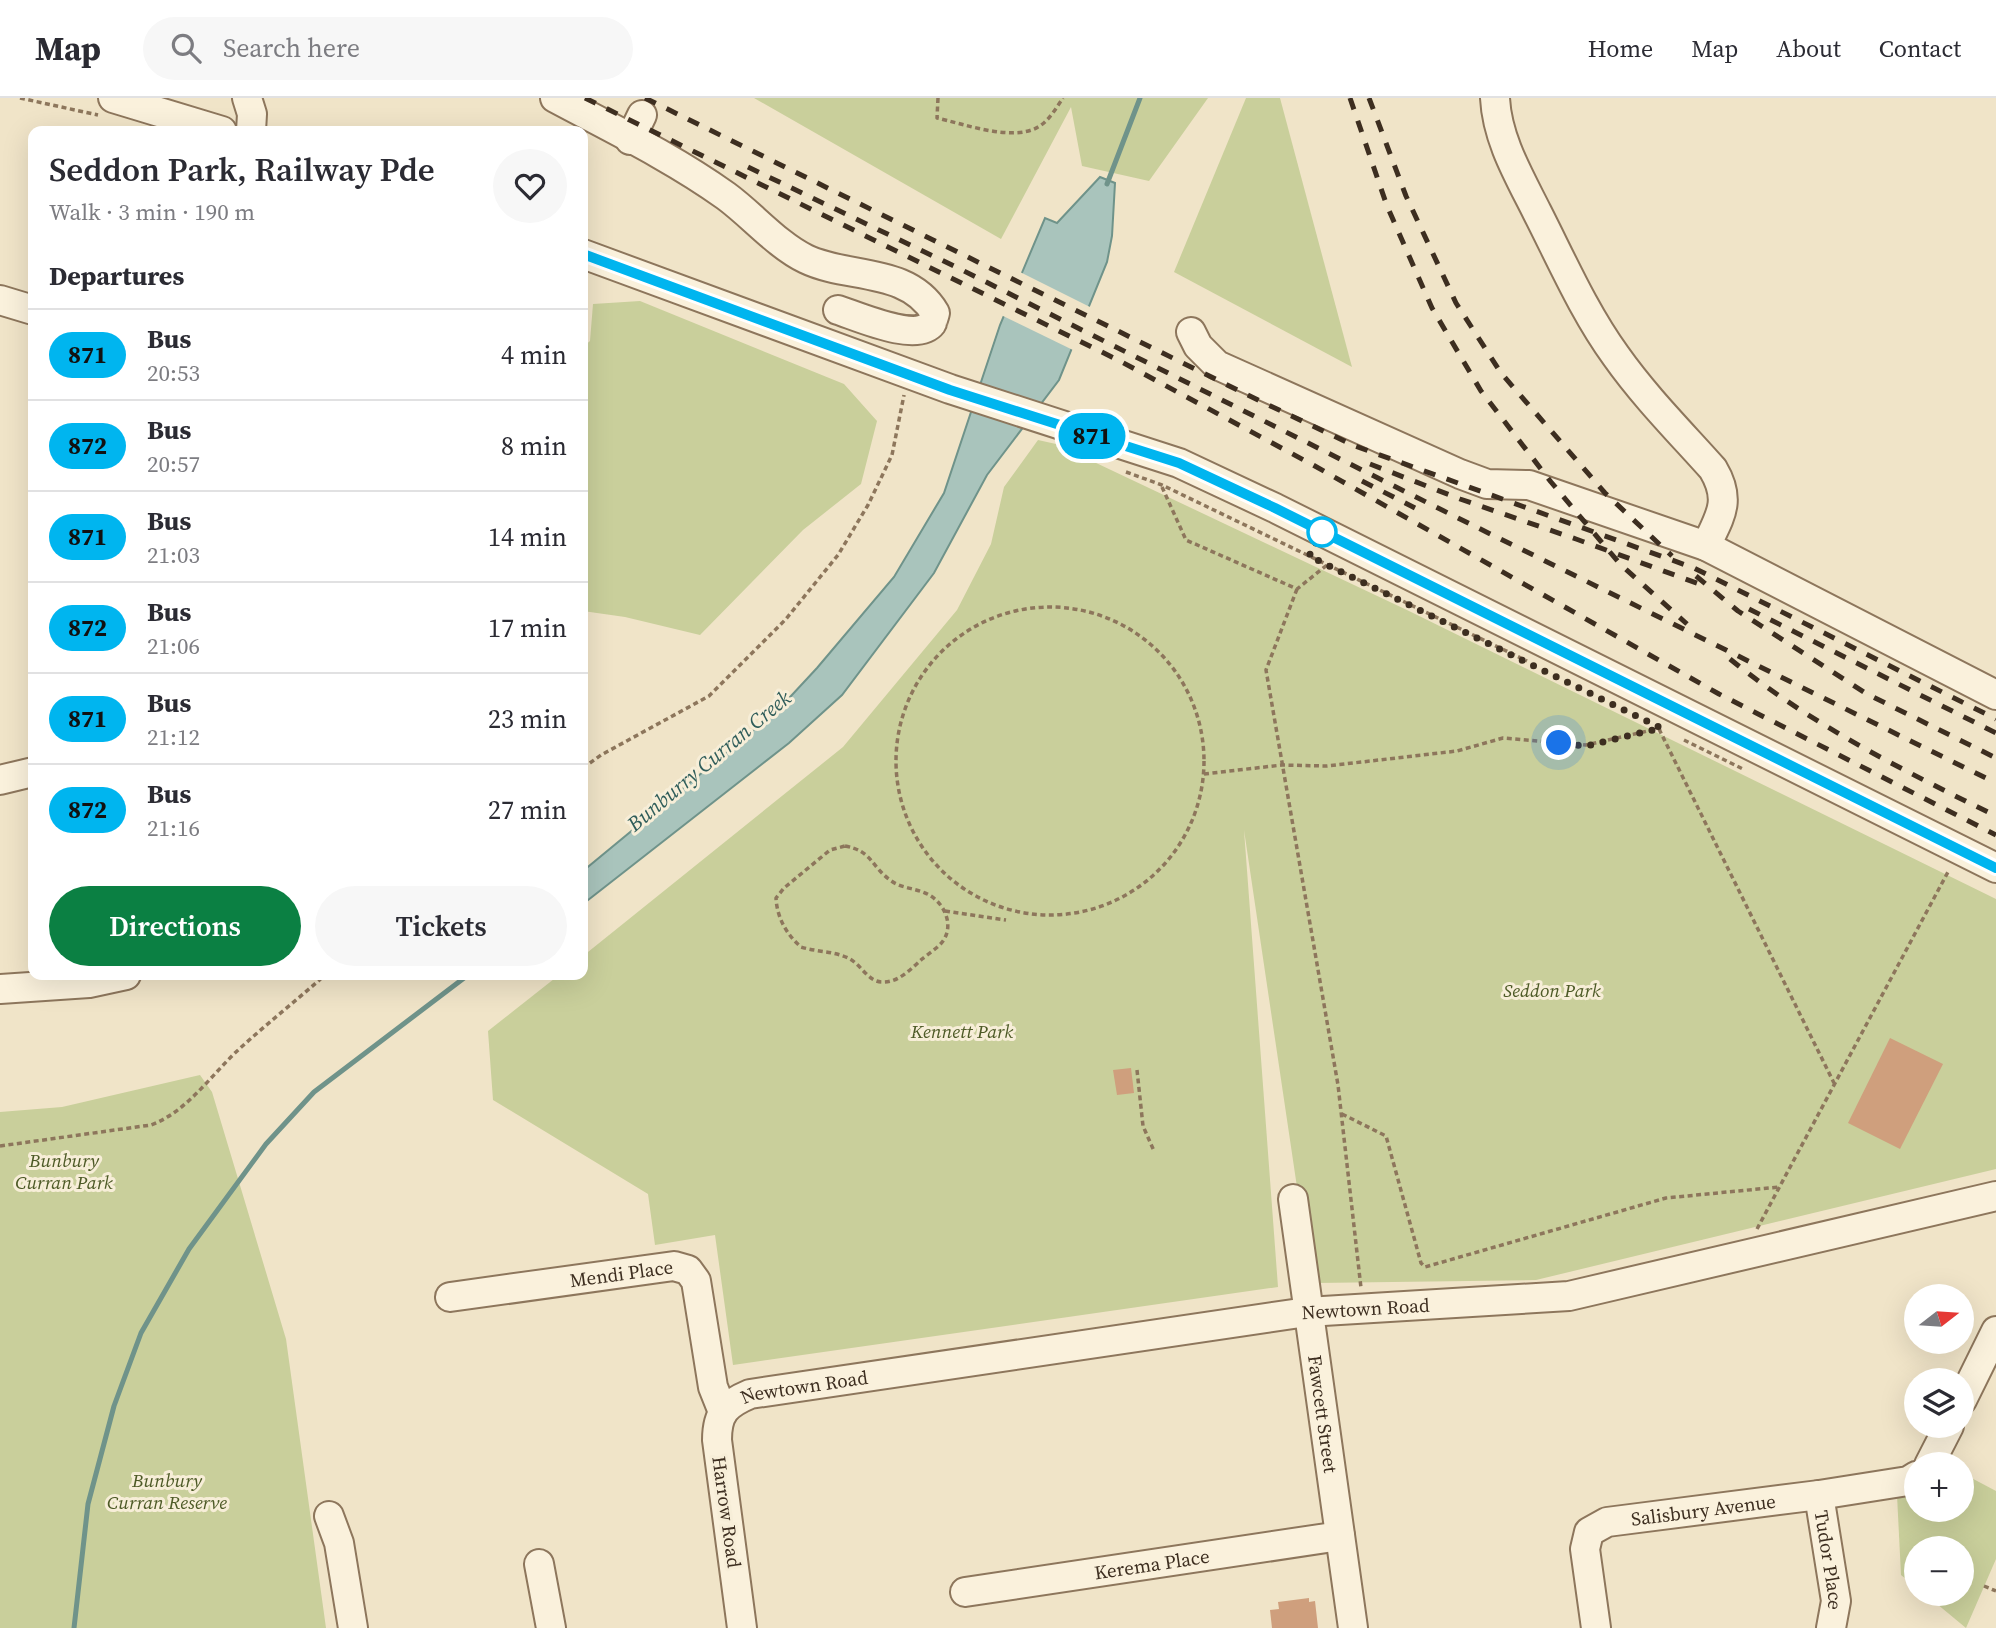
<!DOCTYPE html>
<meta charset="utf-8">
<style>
:root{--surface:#fff;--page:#f7f7f7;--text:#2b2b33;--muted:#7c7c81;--line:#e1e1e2;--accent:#0b8043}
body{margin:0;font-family:"Source Serif 4",serif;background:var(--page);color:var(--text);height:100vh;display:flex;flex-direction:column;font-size:26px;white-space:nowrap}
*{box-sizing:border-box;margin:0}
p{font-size:23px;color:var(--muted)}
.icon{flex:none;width:38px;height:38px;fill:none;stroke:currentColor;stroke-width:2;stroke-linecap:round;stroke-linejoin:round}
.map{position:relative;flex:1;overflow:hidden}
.panel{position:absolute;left:28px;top:28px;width:560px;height:854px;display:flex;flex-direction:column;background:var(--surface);border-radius:14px;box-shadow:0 7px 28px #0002}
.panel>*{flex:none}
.badge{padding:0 14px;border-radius:23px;font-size:24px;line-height:46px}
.needle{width:46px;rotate:73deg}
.tools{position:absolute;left:1904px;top:1186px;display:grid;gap:14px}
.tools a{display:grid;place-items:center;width:70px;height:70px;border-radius:50%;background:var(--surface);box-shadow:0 7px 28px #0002;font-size:35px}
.you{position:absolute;width:35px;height:35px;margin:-18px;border:5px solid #fff;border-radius:50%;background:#1a73e8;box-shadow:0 0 0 10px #1a73e833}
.map>.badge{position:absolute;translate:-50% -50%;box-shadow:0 0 0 4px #fff}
h2{padding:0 21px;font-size:26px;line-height:63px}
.round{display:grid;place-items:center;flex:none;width:74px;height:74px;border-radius:37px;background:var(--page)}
.headline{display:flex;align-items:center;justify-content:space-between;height:119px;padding:0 21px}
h1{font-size:33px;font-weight:600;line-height:52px}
.cta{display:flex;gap:14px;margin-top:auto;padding:14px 21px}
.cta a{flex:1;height:80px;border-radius:42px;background:var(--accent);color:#fff;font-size:28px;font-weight:600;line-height:80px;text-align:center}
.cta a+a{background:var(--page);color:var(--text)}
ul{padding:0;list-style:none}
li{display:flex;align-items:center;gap:21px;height:91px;padding:0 21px;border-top:2px solid var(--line)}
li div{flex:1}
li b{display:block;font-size:26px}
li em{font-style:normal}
li .badge{min-width:77px;font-weight:700;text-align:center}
header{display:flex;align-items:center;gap:42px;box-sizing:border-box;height:98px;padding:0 35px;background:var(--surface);border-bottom:2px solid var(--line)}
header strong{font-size:33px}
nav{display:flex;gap:38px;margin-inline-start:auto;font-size:24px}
.search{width:490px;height:63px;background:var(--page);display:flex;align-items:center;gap:18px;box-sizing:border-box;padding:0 24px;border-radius:38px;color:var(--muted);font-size:26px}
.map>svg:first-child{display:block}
.green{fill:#c9cf9b}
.water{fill:#a9c4bc;stroke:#6f938a;stroke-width:2}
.pier{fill:#f0e4c8}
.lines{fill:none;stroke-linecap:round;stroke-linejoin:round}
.stream{stroke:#6f938a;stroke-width:5}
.building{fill:#cf9f7d}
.minor-casing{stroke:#8d765c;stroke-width:32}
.path{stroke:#8d765c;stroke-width:3.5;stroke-dasharray:5 3.5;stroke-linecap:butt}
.minor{stroke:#faf1dc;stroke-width:28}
.rail{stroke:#3d2e20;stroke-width:5;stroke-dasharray:12 12;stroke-linecap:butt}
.line-casing{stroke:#fff;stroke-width:16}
.line{stroke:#00b5ef;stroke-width:10}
.walk{stroke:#3d2e20;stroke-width:7;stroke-dasharray:0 12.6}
.stop-dot{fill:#fff;stroke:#00b5ef;stroke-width:3.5}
.labels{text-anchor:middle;stroke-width:6;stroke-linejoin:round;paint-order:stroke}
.park-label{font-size:19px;font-style:italic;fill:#4d5a26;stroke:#f7eed8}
.street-label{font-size:19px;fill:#3d2e20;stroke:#f7eed8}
.water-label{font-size:21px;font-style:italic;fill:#2f5d5a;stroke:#f7eed8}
</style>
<header>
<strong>Map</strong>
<div class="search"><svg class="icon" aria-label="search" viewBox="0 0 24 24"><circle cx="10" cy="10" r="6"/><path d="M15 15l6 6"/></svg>Search here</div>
<nav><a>Home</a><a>Map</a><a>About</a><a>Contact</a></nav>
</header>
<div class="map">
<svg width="1996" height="1530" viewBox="0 0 1996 1530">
<rect width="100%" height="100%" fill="#f0e4c8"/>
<g class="green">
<polygon points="754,0 1208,0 1149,83 1082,68 1071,9 1001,141"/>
<polygon points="1246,0 1280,0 1352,269 1174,174"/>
<polygon points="640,203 844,286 877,323 861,386 803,432 700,537 625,519 583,513 583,249 590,243 593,206"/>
<polygon points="1038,342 1056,346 1409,513 1996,801 1996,1071 1536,1182 1316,1185 1309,1170 1244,732 1278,1189 733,1267 715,1137 655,1147 648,1096 493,1002 488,933 559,877 583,877 583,858 843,649 957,512 991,446 1004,389"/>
<polygon points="200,977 212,994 286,1241 326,1530 0,1530 0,1014 62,1009"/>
<polygon points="1962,1375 1996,1393 1996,1461 1966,1530 1925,1496 1962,1496 1962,1451 1916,1451 1916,1489 1901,1477 1897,1397 1916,1390 1916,1412 1962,1412"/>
</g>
<polygon class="water" points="1100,79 1115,85 1112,138 1107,164 1059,282 987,377 934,475 842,597 789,645 583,806 583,773 778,612 817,570 894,479 944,395 1000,227 1045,120 1057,125"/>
<polygon class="pier" points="1020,174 1092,210 1075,253 1001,217"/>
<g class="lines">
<g class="stream">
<polyline points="1107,86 1140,0"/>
<polyline points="74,1530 88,1406 114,1308 141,1235 189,1151 266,1046 314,994 468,877"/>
</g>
</g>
<g class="building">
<polygon points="1890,940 1943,966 1900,1051 1848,1025"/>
<polygon points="1131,970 1134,995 1117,997 1113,972"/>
<polygon points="1309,1500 1309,1504 1315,1503 1318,1530 1272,1530 1270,1512 1279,1511 1278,1504"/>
</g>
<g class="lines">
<defs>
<g id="minor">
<polyline points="113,0 222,33"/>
<polyline points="247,0 252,16 251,33"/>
<path d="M555,0c58,31 118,60 171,98 26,19 51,49 80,63 41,20 102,8 129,54 0,1 -3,9 -3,10 -15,20 -75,-7 -94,-13"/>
<path d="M1495,0c2,41 24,78 42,114 25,49 47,100 79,144 29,41 64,76 97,113 19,32 7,47 -7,77"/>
<polyline points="630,42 642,17"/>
<polyline points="583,156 950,291 1179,365 1275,410 1996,770"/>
<polyline points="0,202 33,212"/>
<polyline points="1191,234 1198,248 1217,267 1460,376 1487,386 1529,387 1706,448 1996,597"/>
<polyline points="0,682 33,674"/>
<polyline points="0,891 89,885 126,877"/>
<path id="s1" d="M1293,1101l60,429"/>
<path id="s2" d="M450,1199l224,-31 14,4 8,11 17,106 10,25"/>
<polyline points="1962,1302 1996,1233"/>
<polyline points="1929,1367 1949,1328"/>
<path id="s3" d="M1819,1397l17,106 -5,27"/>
<polyline points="329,1418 339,1445 353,1530"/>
<polyline points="539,1466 551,1530"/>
<path id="s4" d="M965,1494l375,-56"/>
<path id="s5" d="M742,1530l-25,-188c0,-27 9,-36 33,-46l557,-82 262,-16 427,-100"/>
<path id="s6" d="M1596,1530l-11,-79 4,-17 18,-10 212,-27 89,-14 8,-5"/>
</g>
</defs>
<use href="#minor" class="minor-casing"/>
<g class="path">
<polyline points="20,0 98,17"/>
<path d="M938,0l-1,20c27,6 76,24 101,9 11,-6 18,-19 25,-29"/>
<polyline points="1126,374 1162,387 1527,563"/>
<polyline points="1162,389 1186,442 1297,491 1327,467"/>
<polyline points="1297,491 1266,572 1338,987 1361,1190"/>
<circle cx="1050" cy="663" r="154"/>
<polyline points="1659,631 1834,985"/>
<polyline points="1684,642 1743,671"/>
<polyline points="583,670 601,657 709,598 786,521 838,457 868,407 892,357 904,297"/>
<polyline points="1204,676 1282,667 1327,668 1457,653 1503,640 1586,647 1661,630"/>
<path d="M845,748c27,5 26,20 45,34 10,8 24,8 35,13 18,7 30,31 18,48 -5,7 -15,13 -21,18 -11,10 -24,24 -40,23 -14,0 -21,-18 -34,-24 -15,-7 -31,-6 -47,-11 -14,-12 -24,-29 -25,-49l8,-10 46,-38z"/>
<polyline points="945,813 1006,822"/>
<polyline points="1137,972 1143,1028 1154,1053"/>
<polyline points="1342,1016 1386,1038 1421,1165 1425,1169 1666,1100 1779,1089"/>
<path d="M0,1048l151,-21c35,-13 58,-47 85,-73 29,-27 60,-51 89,-77"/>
<polyline points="1757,1131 1949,772"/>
<polyline points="1984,1488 1996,1493"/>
</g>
<use href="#minor" class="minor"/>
<g class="rail">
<polyline points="585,0 1118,262 1313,367 1719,596 1996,737"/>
<polyline points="645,0 1260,303 1355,348 1694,470 1996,621"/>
<polyline points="1350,0 1387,108 1432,210 1481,293 1551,384 1620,466 1687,526"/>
<polyline points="1369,0 1406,98 1456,205 1501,275 1605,395 1672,458"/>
<polyline points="748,69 958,170 1460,421 1996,685"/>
<polyline points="1370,366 1460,401 1576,441 1702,487"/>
<polyline points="1362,383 1415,410"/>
<polyline points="1696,478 1738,513 1867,596 1996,660"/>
<polyline points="1749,511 1996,635"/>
<path d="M1730,561c80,65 174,112 266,157"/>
</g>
</g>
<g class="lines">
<defs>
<polyline id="line" points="583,156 950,292 1179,365 1275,410 1996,770"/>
</defs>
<use href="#line" class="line-casing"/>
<use href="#line" class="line"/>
<polyline class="walk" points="1322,434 1309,458 1661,630 1586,648 1559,645"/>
</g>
<circle class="stop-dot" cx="1322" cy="434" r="14"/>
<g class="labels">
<g class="park-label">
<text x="1552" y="899">Seddon Park</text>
<text x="962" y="940">Kennett Park</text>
<text x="64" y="1069">Bunbury<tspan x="64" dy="22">Curran Park</tspan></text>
<text x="167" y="1389">Bunbury<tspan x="167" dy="22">Curran Reserve</tspan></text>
</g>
<g class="street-label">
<text dy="7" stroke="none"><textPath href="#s2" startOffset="173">Mendi Place</textPath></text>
<text dy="7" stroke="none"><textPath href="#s5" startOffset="873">Newtown Road</textPath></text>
<text dy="7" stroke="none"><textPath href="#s5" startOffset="306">Newtown Road</textPath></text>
<text dy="7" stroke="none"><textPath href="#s1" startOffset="217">Fawcett Street</textPath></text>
<text dy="7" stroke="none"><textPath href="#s6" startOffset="215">Salisbury Avenue</textPath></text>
<text transform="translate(727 1414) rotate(82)" y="7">Harrow Road</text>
<text dy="7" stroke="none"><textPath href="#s3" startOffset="66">Tudor Place</textPath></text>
<text dy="7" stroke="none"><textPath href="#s4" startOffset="189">Kerema Place</textPath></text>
</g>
<g class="water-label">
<text transform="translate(709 663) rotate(-40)" y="7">Bunburry Curran Creek</text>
</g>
</g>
</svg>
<div class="tools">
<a><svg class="needle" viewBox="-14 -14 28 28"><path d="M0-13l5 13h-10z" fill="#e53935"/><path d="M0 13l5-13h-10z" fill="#7c7c81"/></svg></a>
<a><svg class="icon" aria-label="layers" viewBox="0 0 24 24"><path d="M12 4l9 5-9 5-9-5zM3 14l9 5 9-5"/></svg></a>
<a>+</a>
<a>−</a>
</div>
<div class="you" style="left:1559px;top:645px"></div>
<b class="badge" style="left:1092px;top:338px;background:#00b5ef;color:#111">871</b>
<section class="panel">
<div class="headline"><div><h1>Seddon Park, Railway Pde</h1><p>Walk · 3 min · 190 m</p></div><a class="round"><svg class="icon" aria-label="heart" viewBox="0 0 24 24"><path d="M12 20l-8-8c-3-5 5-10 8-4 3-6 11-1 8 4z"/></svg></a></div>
<h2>Departures</h2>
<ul>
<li><span class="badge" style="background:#00b5ef;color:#111">871</span><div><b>Bus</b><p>20:53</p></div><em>4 min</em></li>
<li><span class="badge" style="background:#00b5ef;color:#111">872</span><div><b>Bus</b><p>20:57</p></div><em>8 min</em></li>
<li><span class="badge" style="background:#00b5ef;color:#111">871</span><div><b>Bus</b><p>21:03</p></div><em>14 min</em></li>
<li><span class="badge" style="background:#00b5ef;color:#111">872</span><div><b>Bus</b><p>21:06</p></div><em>17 min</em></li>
<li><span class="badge" style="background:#00b5ef;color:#111">871</span><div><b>Bus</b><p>21:12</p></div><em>23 min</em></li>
<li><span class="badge" style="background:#00b5ef;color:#111">872</span><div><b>Bus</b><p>21:16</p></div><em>27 min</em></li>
</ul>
<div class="cta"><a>Directions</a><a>Tickets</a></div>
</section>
</div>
